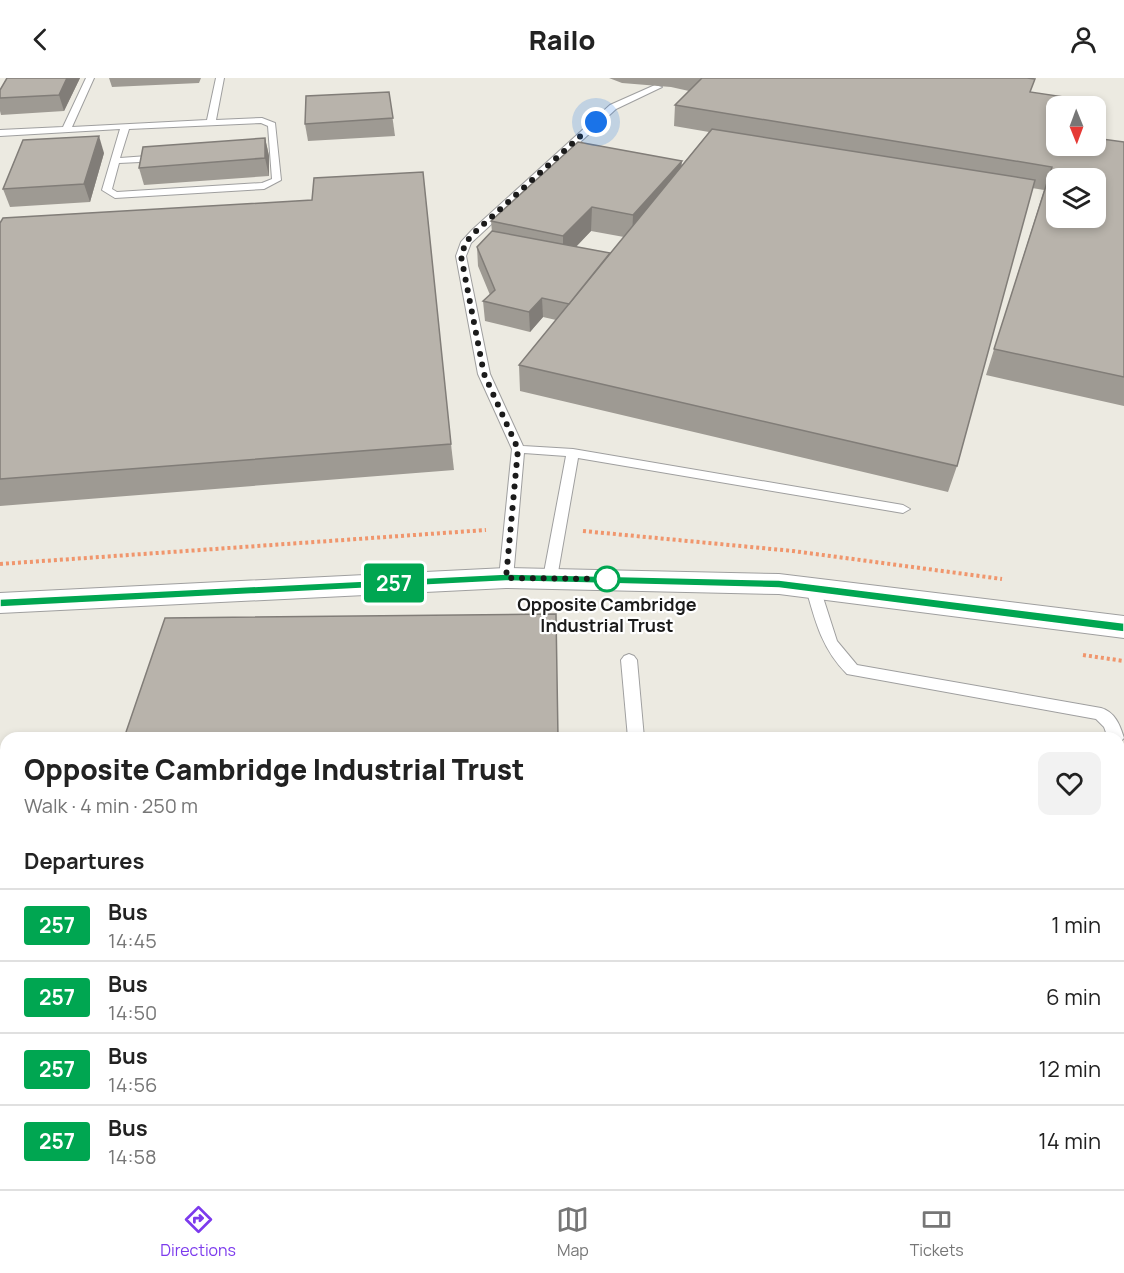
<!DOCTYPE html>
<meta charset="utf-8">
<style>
:root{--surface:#fff;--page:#f2f2f2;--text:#222;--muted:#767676;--line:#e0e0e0;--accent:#7c3aed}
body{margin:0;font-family:Manrope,sans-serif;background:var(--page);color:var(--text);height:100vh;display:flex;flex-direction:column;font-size:22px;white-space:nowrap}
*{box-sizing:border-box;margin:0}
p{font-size:20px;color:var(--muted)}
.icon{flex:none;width:33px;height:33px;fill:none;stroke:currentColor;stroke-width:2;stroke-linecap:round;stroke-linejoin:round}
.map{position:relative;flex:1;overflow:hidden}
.panel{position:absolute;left:0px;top:654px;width:1125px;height:458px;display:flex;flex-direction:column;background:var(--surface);border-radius:18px 18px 0 0;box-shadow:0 3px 9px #0003}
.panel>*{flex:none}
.badge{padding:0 12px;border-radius:4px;font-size:21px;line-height:39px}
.needle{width:39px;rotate:179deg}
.tools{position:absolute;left:1046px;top:18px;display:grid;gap:12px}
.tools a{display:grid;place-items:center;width:60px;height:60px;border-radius:12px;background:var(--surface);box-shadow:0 3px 9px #0003;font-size:30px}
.you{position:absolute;width:30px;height:30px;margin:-15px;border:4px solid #fff;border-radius:50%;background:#1a73e8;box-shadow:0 0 0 9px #1a73e833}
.map>.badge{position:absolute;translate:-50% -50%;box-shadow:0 0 0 3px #fff}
h2{padding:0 24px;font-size:22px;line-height:54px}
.round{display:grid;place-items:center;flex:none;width:63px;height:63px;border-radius:12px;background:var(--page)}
.overview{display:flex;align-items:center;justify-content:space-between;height:102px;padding:0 24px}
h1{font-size:28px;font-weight:800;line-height:45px}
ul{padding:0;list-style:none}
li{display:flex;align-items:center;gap:18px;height:72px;padding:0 24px;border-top:2px solid var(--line)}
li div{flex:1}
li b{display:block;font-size:22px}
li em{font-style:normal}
li .badge{min-width:66px;font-weight:700;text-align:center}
header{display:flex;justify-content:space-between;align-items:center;height:78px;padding:0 24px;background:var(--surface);font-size:27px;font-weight:800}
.menu{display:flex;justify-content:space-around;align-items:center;height:84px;border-top:2px solid var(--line);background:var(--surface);font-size:16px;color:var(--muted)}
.menu a{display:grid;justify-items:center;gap:3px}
.menu .selected{color:var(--accent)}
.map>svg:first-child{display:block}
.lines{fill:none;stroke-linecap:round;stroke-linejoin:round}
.service-casing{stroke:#9f9f9f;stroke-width:2}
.minor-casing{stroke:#9f9f9f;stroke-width:2}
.path{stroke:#f0966d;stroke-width:4;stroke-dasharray:3 3;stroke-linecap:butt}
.service{fill:#fff;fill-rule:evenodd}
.minor{fill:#fff;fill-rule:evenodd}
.wall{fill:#9e9a93;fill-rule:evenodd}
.shaded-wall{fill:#817d78}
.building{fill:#b8b3ab;stroke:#817d78;stroke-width:1.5;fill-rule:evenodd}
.line{fill:#00a651;stroke:#fff;stroke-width:1.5}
.walk{stroke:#1b1b1b;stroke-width:6;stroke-dasharray:0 10.8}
.stop-dot{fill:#fff;stroke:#00a651;stroke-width:3}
.labels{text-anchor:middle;stroke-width:4.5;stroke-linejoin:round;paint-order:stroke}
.stop-label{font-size:18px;font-weight:bold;fill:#1b1b1b;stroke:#fff}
</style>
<header><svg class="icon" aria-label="back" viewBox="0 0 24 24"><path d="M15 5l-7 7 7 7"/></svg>Railo<svg class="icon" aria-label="person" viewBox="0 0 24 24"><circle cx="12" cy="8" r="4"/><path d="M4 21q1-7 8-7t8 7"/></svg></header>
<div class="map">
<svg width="1124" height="1111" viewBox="0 0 1124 1111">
<rect width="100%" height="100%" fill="#eceae1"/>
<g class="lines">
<defs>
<g id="service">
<path d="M86,0h8l-22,49 135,-7 9,-42h8l-8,42 46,-2 13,5 6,57 -17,9 -149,9 -13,-8 18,-61 -120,7v-6l63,-3zM261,45l7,3 4,53 -10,4 -145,9 -5,-3 7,-26 42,-2 4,-3 -4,-3 -41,3 9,-29z"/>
<polygon points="655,7 662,9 616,31 471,165 466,178 490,296 523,368 573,371 903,427 910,431 903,435 578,380 557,500 550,505 543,500 566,378 524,375 513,500 511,503 501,503 499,500 512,371 478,296 456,178 461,164 472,152 610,27"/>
<path d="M813,505l7,5 17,53 20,24 244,43c14,4 19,17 23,30l-5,5v-5h-11l-4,-11 -8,-8 -249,-45c-25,-25 -32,-53 -41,-86z"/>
<polygon points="629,576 634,578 637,582 644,660 628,660 621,582 624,578"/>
<polygon points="1119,677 1124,679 1124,727 1119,725"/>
<rect x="0" y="750" width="6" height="14"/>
<polygon points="1119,771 1124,772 1124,788 1119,787"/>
<polygon points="834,1106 856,1106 857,1111 835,1111"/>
<polygon points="935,1106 957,1106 959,1111 937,1111"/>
</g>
<polygon id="minor" points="506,490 779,496 1124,538 1124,560 779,516 506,510 0,535 0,515"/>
</defs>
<use href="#service" class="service-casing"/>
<use href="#minor" class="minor-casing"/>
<g class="path">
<polyline points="583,453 793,473 1002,501"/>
<polyline points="0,486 486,452"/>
<polyline points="1083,577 1124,583"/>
</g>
<use href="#service" class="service"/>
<use href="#minor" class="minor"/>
</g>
<g class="wall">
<polygon points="80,0 64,33 1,37 0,33 0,12"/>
<polygon points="109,0 201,0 199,5 112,9"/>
<path d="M609,0h418l4,14 25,54 68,-4v264l-138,-31 58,-185 -12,-2 -75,278 -9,26 -428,-101 -1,-26 37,-45 -13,-3 -13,15 -45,-11 -2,-20 7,-6 -12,-29 -1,-19 15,-15 -1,-11 190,-55 28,-34 -35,-6 1,-21 14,-14 -18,-4 -49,-4zM591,153l33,6 -14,16 -34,-6z"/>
<polygon points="389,14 395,58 308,63 305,46"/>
<polygon points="265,60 269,78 269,98 144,107 139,90"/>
<polygon points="104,75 90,124 10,129 3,111"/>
<polygon points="312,122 451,366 454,392 0,428 0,145"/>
<polygon points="1119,803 1124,804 1124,1016 1119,1014"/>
</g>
<g class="shaded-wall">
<polygon points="67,0 80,0 64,33 59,17"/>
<polygon points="99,58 104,75 90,124 84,106"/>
<polygon points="265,60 269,78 269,98 265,80"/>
<polygon points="682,83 680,106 632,161 633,137"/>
<polygon points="592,129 591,153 563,182 563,158"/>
<polygon points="542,220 543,239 530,254 529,234"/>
</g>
<g class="building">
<polygon points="7,0 67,0 59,17 0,20 0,12"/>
<path d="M702,0h325l8,1 -5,13 68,10 -3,10v-6h-39v40h39v-8l29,4v235l-130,-28 58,-182 -377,-62zM1056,100h39v40h-39z"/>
<polygon points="389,14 393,40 305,46 306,18"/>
<polygon points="712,51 1035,102 957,388 519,287"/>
<polygon points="99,58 84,106 3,111 23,62"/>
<polygon points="265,60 265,80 139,90 143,69"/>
<polygon points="578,64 682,83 633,137 592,129 563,158 491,143"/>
<polygon points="423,94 451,366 0,401 0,145 3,140 312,122 314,100"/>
<polygon points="492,153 610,175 569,226 542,220 529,234 483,223 495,212 477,169"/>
<polygon points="556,536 558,660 124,660 165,540"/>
<polygon points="1119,803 1124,804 1124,988 1119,987"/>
<polygon points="6,1012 6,1106 830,1106 831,1111 0,1111 0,1013"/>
</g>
<polygon class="line" points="506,496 779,502 1124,545 1124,554 779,510 506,503 0,529 0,521"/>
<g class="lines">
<polyline class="walk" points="596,44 475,154 466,164 461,178 484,296 518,371 506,500 607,501"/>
</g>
<circle class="stop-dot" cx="607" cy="501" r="12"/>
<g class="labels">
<g class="stop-label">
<text x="607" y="533">Opposite Cambridge<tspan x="607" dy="21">Industrial Trust</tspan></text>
</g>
</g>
</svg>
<div class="tools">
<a><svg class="needle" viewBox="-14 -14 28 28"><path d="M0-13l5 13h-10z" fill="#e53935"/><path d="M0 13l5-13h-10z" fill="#767676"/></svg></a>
<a><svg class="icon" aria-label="layers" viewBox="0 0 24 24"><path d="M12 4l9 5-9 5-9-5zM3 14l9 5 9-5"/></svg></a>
</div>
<div class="you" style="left:596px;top:44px"></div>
<b class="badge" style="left:394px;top:505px;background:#00a651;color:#fff">257</b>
<section class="panel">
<div class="overview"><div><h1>Opposite Cambridge Industrial Trust</h1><p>Walk · 4 min · 250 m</p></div><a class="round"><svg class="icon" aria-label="heart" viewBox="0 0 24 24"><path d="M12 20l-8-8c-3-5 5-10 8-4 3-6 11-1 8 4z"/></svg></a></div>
<h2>Departures</h2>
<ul>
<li><span class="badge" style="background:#00a651;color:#fff">257</span><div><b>Bus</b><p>14:45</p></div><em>1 min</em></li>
<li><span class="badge" style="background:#00a651;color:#fff">257</span><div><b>Bus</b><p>14:50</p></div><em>6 min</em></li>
<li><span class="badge" style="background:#00a651;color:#fff">257</span><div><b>Bus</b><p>14:56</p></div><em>12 min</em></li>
<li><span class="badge" style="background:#00a651;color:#fff">257</span><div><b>Bus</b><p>14:58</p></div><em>14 min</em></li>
</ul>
</section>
</div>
<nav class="menu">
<a class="selected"><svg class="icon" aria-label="directions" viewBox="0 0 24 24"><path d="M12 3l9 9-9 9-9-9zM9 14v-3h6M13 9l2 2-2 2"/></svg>Directions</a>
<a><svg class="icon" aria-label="map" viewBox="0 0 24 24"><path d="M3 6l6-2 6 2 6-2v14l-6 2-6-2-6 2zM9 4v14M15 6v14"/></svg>Map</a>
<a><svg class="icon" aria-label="tickets" viewBox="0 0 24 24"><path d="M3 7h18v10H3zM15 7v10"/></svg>Tickets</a>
</nav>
